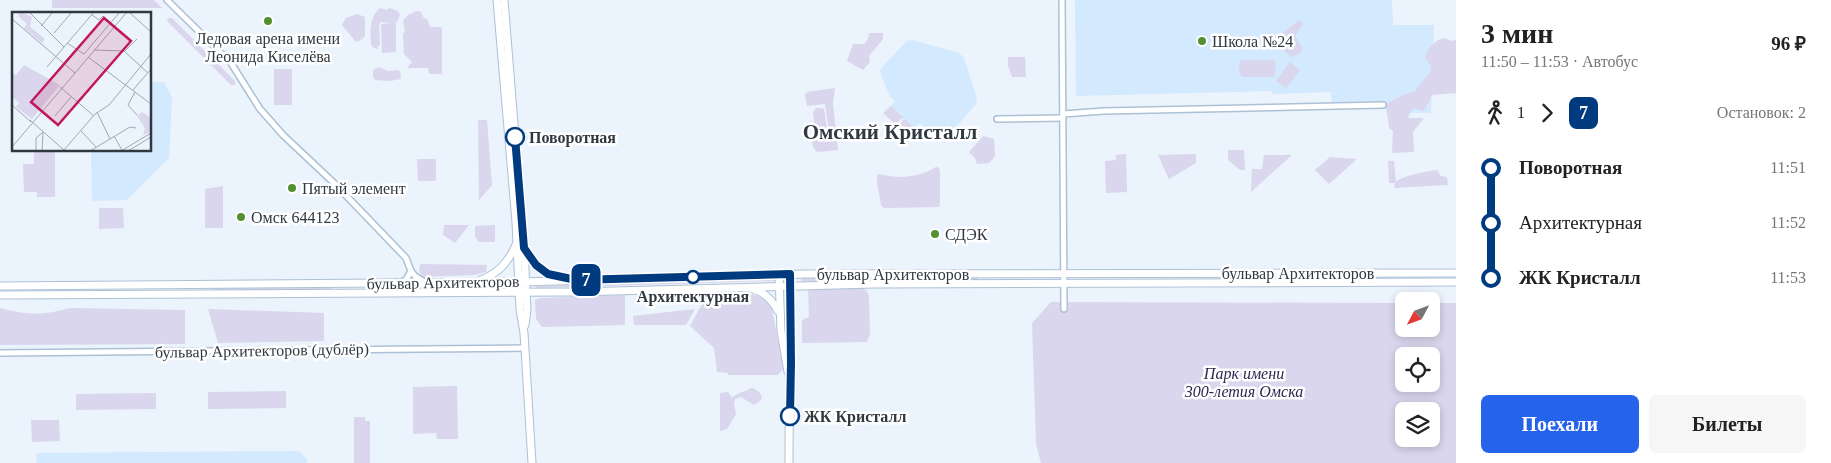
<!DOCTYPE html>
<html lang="ru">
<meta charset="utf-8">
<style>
:root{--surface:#fff;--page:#f6f6f6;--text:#222;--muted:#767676;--accent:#2563eb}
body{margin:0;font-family:Georgia,serif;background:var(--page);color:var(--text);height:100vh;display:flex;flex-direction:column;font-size:19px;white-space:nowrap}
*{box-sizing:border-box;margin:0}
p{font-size:16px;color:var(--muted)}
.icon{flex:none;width:28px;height:28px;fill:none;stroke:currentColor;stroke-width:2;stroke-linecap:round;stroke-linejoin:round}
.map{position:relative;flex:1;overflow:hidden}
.details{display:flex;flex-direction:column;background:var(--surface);width:375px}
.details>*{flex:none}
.badge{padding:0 10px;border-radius:8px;font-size:18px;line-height:32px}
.needle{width:32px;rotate:229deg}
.fabs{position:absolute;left:1395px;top:292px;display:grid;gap:10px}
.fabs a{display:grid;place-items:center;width:45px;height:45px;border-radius:8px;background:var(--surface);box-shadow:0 2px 8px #0003;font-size:25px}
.map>.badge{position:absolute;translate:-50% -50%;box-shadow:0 0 0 2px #fff}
.legs{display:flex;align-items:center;gap:8px;height:55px;padding:0 25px;font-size:16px}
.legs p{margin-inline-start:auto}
.headline{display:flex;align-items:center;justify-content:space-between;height:85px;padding:0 25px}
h1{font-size:28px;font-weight:800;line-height:38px}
.cta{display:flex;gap:10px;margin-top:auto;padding:10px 25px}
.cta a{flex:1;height:58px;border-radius:8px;background:var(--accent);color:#fff;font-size:20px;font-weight:800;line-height:58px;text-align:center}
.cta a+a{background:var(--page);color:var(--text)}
ul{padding:0 25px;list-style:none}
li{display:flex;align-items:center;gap:18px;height:55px;font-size:19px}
li i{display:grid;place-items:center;width:8px;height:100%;margin:0 6px;background:currentColor}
li i::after{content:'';width:12px;height:12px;margin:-6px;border:4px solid;border-radius:50%;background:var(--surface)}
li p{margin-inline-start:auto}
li:first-child i{background:linear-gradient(#0000 50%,currentColor 0)}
li:last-child i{background:linear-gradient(currentColor 50%,#0000 0)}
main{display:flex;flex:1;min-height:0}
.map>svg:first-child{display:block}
.built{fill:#d3e9fd}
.green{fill:#d9d6ed;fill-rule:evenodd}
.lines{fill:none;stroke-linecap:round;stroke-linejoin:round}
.street-casing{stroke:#adc1d5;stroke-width:8}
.secondary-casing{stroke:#adc1d5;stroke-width:9}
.street{stroke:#fff;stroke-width:5}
.secondary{stroke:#fff;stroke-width:7}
.line-1-casing{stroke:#fff;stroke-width:11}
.line-1{stroke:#003b80;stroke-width:8}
.poi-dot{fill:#54902f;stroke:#fff;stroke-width:2}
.stop-1-dot{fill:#fff;stroke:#003b80;stroke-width:2.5}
.labels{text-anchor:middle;stroke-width:5;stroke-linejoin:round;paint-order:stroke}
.poi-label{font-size:16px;fill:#303840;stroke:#fff;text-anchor:start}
.stop-label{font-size:16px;font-weight:bold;fill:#303840;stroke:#fff;text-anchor:start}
.street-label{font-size:16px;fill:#303840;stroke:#fff}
.park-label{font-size:16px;font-style:italic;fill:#2f2651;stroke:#fff}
.district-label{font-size:21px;font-weight:bold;fill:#303840;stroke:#fff}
.inset-road{fill:none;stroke:#a0a8b1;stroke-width:1}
.view{fill:#c2185b;fill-opacity:0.15;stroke:#c2185b;stroke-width:2.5}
.inset-edge{fill:none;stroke:#303840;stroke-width:2.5}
</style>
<main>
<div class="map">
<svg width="1456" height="463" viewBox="0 0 1456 463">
<rect width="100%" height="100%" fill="#ebf3fc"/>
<g class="built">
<polygon points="1075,0 1392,0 1393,25 1434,25 1431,113 1386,113 1385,101 1332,102 1331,92 1273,94 1270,91 1076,96"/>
<polygon points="912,40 959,53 964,58 977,98 976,104 949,135 923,126 920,123 915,128 891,106 895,101 890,97 880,72 881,68 907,41"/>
<polygon points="150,82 164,82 172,97 169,158 127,200 92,201 91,150 150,150"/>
<polygon points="299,451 307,459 307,463 37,463 36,453"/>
</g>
<g class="green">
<polygon points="52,0 154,0 162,8 52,8"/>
<path d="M380,8l7,2 3,-2 8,3 2,4 -3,7 -4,1h3v29l-14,1 -1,-29 11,-1 -11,-1 -2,2 1,20 -3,5 -5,-2c-3,-12 -2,-32 8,-39z"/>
<polygon points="417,11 421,12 423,17 428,20 430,27 440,27 442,28 442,74 429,74 428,68 407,68 412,62 404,54 403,35 405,30 403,21 408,15"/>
<polygon points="357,14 365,17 365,36 361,40 356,42 342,25 346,18"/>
<polygon points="169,18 172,18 235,81 235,85 231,85 168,22 167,20"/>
<polygon points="1300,20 1303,24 1295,36 1303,49 1299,54 1291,57 1282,48 1278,40 1282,33"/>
<polygon points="869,33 883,33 883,39 869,56 870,62 863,70 847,61 853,44 864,44 868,39"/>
<path d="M1444,38l8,3 4,-1v53l-24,2 -7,14 -3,2 -7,-3 -4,2 -3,8h16l-11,14 1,20 -22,1 1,-22 -4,-3 -3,-24 19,-10 9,-2 17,-21v-4l-6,-10c3,-9 10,-17 19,-19z"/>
<polygon points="1008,57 1025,57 1026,77 1012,77 1008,66"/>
<path d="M1242,60h32l2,3 -1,12 -3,2h-30c-4,-4 -4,-14 0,-17z"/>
<polygon points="1290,62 1300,70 1286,88 1276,81"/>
<polygon points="379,67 388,71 398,70 400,72 401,79 390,81 375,80 373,77 373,70"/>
<rect x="274" y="69" width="18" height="36"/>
<polygon points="835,88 833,103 838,150 817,152 813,147 812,141 830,138 825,104 807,106 805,95 807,92"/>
<polygon points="891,106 915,128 909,137 900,128 900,124 904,119 902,118 898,122 894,123 883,113"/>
<polygon points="816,108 822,108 824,109 827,129 825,133 819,134 815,132 813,112"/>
<polygon points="478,120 487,120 492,185 479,200"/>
<polygon points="983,136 994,139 995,156 989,163 977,164 975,158 969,152"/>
<polygon points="34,150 55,150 55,197 37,197 37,192 24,192 23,164 34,164"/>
<polygon points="1228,150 1244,150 1245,170 1240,170 1228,160"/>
<polygon points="1126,154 1127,192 1106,193 1105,161 1116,160 1116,155"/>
<polygon points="1196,154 1196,163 1169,179 1158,155"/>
<polygon points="1264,155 1292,155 1251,192 1252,169 1262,169"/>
<polygon points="1330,157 1357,159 1329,184 1315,170"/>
<polygon points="417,159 436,159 436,181 418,181"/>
<path d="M1388,161h6l2,21c5,-6 32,-11 41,-12l4,6 6,1 1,8 -54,3 1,-5h-6z"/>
<path d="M936,167l3,1 1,3v34l-1,2 -55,1 -3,-3 -4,-22v-7l2,-2c21,5 38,4 57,-7z"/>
<polygon points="223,186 223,228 205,228 205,189"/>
<polygon points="99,208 123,208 124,228 99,229"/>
<polygon points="444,225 469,225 455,243 443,235"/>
<polygon points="495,225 495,242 479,242 475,237 475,226"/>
<polygon points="421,264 487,265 486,272 474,275 425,277 420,273 419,268"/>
<polygon points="978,277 978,280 801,281 801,278"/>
<polygon points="775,279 775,281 536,288 536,286"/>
<polygon points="329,287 332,289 213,290 215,288"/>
<polygon points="808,288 861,288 866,290 869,296 870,334 867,342 802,343 802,320 809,317"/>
<polygon points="748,293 762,297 772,309 783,366 783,369 778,375 728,375 728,373 717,372 714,348 690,326 707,295"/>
<polygon points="625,295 625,325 542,327 536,319 535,300 540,298"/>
<path d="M1051,302l353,1v26h27v-26h25v160h-415l-5,-20 -4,-120zM1404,356h27v28h-27zM1404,411h27v28h-27z"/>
<path d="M0,308c26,7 44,8 69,0l116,2v34l-185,1z"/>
<polygon points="208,309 324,313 324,341 218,343"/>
<polygon points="695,309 686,325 634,325 633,316"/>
<polygon points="457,386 458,439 437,439 436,433 413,434 413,387"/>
<path d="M751,388c6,1 8,4 11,8l-1,4 -7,5 -13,-8 -6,2 -1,5 2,10 -9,15 -7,2v-38l8,-1 4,6c7,-7 12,-5 19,-10z"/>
<polygon points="286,391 286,408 208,409 208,392"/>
<polygon points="156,393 156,409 76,410 76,394"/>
<polygon points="354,417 365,417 365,421 370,421 370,463 354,463"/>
<polygon points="31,420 59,420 60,441 32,442"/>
</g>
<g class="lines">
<defs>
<g id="street">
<polyline points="167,0 231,63 260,109 283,135 334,183 406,258 411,271 406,280 401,282"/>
<polyline points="1062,0 1064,309"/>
<polyline points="1063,114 1104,111 1383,105"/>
<polyline points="997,119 1063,118"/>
<polyline points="411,271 415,276 423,281"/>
<polyline points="0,353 525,348"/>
</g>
<g id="secondary">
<polyline points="497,0 516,222 520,310 524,333 532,463"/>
<polyline points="504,0 524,248 527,310 525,325"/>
<path d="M525,250c9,16 21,24 38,28"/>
<polyline points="779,275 781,331 788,372"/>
<path d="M481,280c18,-7 27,-18 35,-35"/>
<polyline points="0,286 519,282 806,274 1456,273"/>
<path d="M753,289c12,3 19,11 25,22"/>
<polyline points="0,295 576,292 874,284 1456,282"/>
<path d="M789,463c0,-63 2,-126 1,-189"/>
</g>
</defs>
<use href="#street" class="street-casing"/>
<use href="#secondary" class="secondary-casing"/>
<use href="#street" class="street"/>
<use href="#secondary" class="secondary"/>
</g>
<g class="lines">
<defs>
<polyline id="line-1" points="515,137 524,248 536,265 548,274 576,280 790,274 791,363 790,416"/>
</defs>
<use href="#line-1" class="line-1-casing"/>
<use href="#line-1" class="line-1"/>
</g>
<g class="poi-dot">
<circle cx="268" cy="21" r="5"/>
<circle cx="1202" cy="41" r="5"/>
<circle cx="292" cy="188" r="5"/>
<circle cx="241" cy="217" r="5"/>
<circle cx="935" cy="234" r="5"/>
</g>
<g class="stop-1-dot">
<circle cx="515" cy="137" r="9"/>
<circle cx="693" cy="277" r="6"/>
<circle cx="790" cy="416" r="9"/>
</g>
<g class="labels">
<g class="poi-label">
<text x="268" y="44" text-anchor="middle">Ледовая арена имени<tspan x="268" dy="18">Леонида Киселёва</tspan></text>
<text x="1212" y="47">Школа №24</text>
<text x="302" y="194">Пятый элемент</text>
<text x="251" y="223">Омск 644123</text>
<text x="945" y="240">СДЭК</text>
</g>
<g class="stop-label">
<text x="529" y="143">Поворотная</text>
<text x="693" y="302" text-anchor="middle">Архитектурная</text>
<text x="804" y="422">ЖК Кристалл</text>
</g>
<g class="street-label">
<text x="1298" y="279">бульвар Архитекторов</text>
<text x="893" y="280">бульвар Архитекторов</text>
<text transform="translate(443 282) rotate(-1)" y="6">бульвар Архитекторов</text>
<text transform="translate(262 350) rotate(-1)" y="6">бульвар Архитекторов (дублёр)</text>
</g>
<g class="park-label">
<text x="1244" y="379">Парк имени<tspan x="1244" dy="18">300-летия Омска</tspan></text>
</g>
<g class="district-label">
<text x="890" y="139">Омский Кристалл</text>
</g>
</g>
<g transform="translate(12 12)">
<rect width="139" height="139" fill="#ebf3fc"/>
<path d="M8,0l12,5 -2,10 15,12 -3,4 -18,-15 3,-4 -9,-8zM12,53l36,20 -28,34 -16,-12 3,-4 -7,-6v-24l4,2zM130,100l9,6v14l-8,3 2,-7 -8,-12z" fill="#d9d6ed"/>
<path class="inset-road" d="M17,0l35,35M117,0l22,20M80,3l7,5 4,-4 12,11M0,7l63,54M29,14l12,-14M42,21l18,-21M55,31l17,11M82,38l30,1 24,22M113,39l12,-12M72,42l35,-41M76,45l63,47M52,51l13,-15M35,55l47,-55M48,75l34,29M121,78l18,-21M123,80l-7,13 9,10M0,93l19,17M85,100l13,27M43,104l16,-19M18,108l35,31M69,119l15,16M102,124l8,14M0,135l115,-135M52,138l31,-36 14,-9 42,-51M24,139v-13l7,-6M30,139l1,-19M78,139l40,-24 6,1M109,139l30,-18M116,139l23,-14"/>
<path class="view" d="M92,6l27,23 -73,84 -27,-23z"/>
<rect width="139" height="139" class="inset-edge"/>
</g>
</svg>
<div class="fabs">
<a><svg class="needle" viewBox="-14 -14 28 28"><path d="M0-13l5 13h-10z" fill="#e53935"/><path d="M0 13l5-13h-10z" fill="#767676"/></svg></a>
<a><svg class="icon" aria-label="locate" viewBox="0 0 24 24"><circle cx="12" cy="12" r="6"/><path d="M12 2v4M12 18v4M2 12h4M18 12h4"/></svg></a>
<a><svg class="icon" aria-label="layers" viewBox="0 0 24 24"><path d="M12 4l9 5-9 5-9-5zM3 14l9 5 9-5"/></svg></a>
</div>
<b class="badge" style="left:586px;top:280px;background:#003b80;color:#fff">7</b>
</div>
<section class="details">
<div class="headline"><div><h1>3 мин</h1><p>11:50 – 11:53 · Автобус</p></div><b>96 ₽</b></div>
<div class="legs"><svg class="icon" aria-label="walk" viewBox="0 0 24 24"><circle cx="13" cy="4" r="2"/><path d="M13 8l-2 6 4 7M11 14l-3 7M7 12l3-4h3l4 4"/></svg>1<svg class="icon" aria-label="forward" viewBox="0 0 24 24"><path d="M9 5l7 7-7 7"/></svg><b class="badge" style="background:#003b80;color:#fff">7</b><p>Остановок: 2</p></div>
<ul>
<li><i style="color:#003b80"></i><b>Поворотная</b><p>11:51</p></li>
<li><i style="color:#003b80"></i><span>Архитектурная</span><p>11:52</p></li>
<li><i style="color:#003b80"></i><b>ЖК Кристалл</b><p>11:53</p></li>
</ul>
<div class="cta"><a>Поехали</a><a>Билеты</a></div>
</section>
</main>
